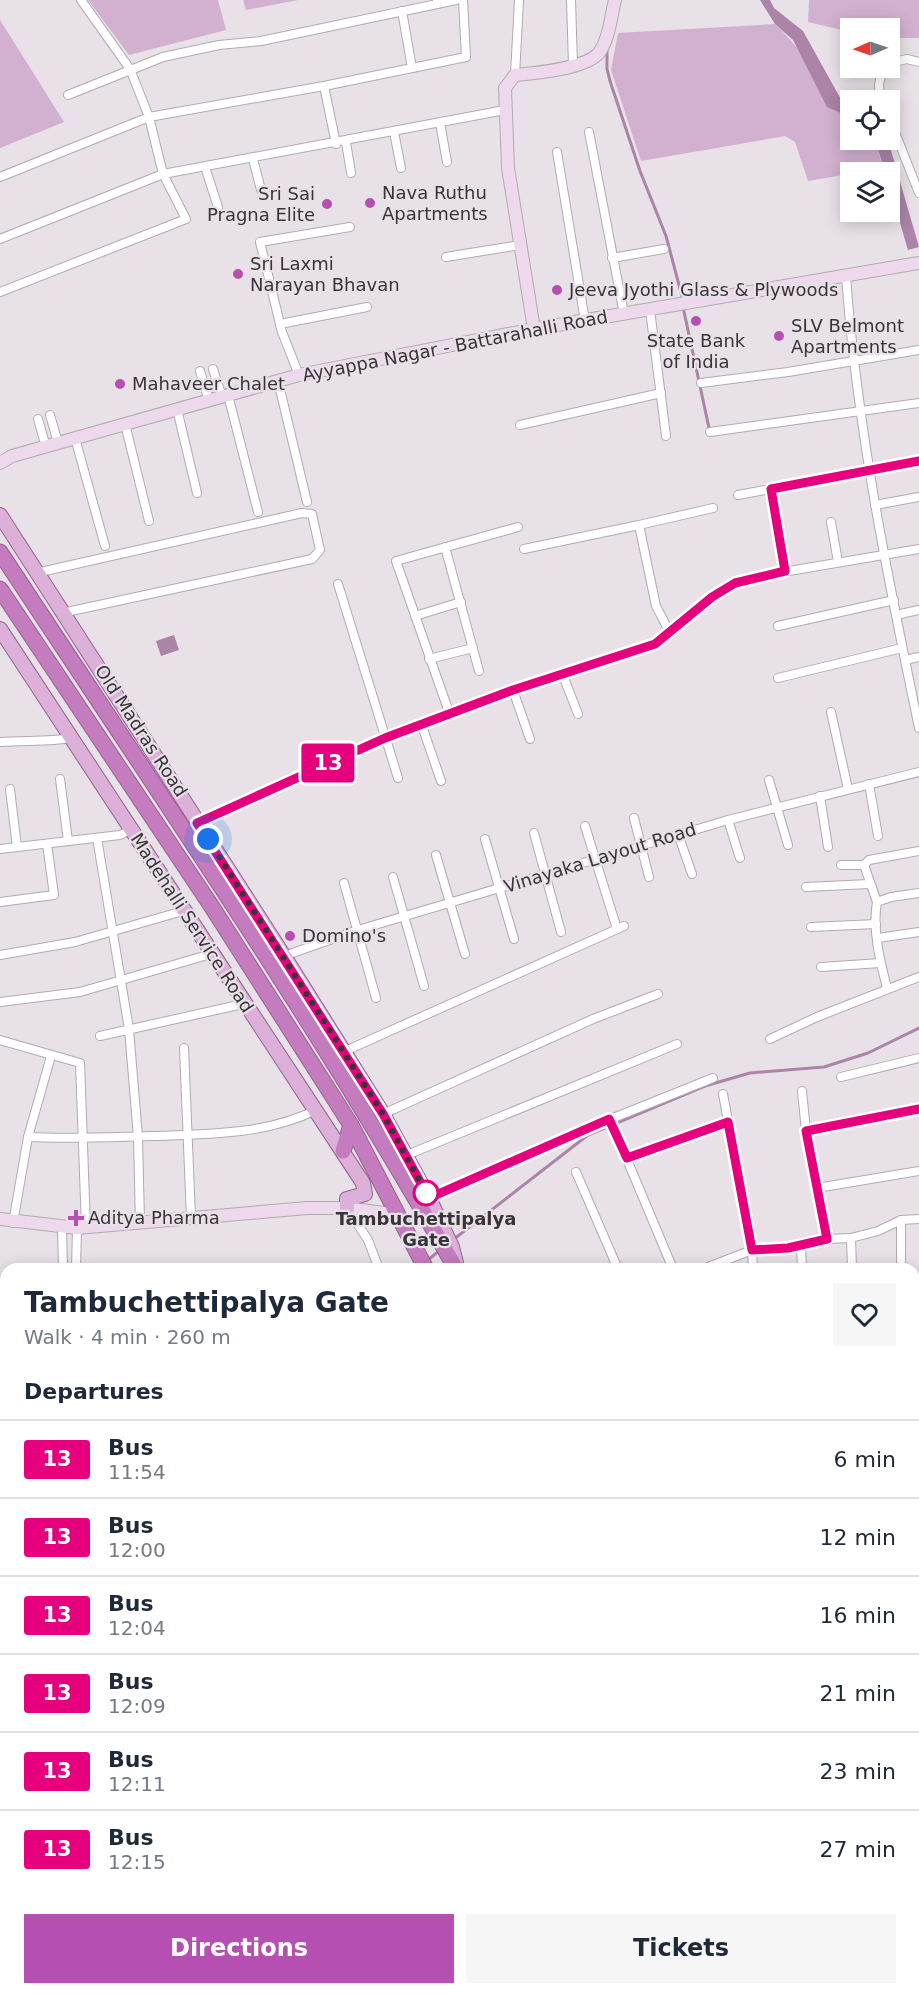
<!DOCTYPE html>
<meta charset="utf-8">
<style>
:root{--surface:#fff;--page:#f6f6f7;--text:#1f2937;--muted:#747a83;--line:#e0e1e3;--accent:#b64fb2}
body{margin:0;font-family:"DejaVu Sans",sans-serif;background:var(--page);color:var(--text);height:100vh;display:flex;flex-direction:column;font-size:22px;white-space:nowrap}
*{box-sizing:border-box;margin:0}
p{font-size:20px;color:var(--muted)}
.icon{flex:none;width:33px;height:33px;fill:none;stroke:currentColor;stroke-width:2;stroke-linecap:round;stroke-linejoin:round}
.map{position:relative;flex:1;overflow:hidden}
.drawer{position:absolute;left:0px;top:1263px;width:920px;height:732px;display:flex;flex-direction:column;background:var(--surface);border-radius:18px 18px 0 0;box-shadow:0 3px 15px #0003}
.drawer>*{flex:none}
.badge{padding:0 12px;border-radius:4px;font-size:21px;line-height:39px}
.needle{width:39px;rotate:268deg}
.fabs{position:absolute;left:840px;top:18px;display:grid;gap:12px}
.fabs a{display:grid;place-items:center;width:60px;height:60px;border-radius:0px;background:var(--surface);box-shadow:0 3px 15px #0003;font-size:30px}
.you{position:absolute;width:30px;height:30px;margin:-15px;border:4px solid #fff;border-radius:50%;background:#1a73e8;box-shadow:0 0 0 9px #1a73e833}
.map>.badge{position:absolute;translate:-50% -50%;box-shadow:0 0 0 3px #fff}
h2{padding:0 24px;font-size:22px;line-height:54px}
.round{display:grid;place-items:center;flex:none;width:63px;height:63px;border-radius:0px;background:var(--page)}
.headline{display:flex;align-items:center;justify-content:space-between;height:102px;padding:0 24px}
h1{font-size:28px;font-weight:600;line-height:45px}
.cta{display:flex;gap:12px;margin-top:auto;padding:12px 24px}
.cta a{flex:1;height:69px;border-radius:0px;background:var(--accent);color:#fff;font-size:24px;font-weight:600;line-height:69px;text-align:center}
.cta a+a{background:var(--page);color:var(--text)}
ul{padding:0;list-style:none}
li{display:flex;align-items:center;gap:18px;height:78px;padding:0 24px;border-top:2px solid var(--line)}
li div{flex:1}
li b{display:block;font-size:22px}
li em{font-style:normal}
li .badge{min-width:66px;font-weight:700;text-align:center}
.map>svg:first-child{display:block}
.green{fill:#d2b0cf}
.water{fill:#ab84a8}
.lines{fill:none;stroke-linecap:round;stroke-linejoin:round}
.stream{stroke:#ab84a8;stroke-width:3}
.street-casing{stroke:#b1abb0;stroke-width:10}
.secondary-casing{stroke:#b1abb0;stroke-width:14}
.primary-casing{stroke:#93638f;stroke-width:16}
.highway-casing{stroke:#93638f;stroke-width:17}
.street{stroke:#fff;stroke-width:8}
.secondary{stroke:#edd8ec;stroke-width:12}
.primary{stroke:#dcb0d9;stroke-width:14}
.highway{stroke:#c47cbf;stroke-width:15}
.line-casing{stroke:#fff;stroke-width:14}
.line{stroke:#e6007e;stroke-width:9}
.walk{stroke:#373537;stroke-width:6;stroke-dasharray:0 10.8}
.poi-dot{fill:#b64fb2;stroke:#e8e1e7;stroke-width:2}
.stop-dot{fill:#fff;stroke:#e6007e;stroke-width:3}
.labels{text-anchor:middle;stroke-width:4.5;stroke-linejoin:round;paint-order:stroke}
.poi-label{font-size:18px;fill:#373537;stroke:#e8e1e7;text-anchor:start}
.street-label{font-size:18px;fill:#373537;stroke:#e8e1e7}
.stop-label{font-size:18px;font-weight:bold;fill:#373537;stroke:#e8e1e7}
</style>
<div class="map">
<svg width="919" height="1995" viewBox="0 0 919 1995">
<rect width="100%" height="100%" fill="#e8e1e7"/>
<g class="green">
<polygon points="88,0 218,0 226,30 129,55"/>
<polygon points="243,0 298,0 246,10"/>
<polygon points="809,0 919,0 919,38 890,38 890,28 850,28 850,32 808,22"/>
<polygon points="0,20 64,122 0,148"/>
<path d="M775,24c28,26 49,63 72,94l3,-1v23h25l8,28 -75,13 -13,-39 -10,-6 -144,25 -30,-91 7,-37z"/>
</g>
<g class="water">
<polygon points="760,0 770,0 774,8 803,31 843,103 850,106 850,117 827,107 793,40 775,24"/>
<polygon points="875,140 888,140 919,247 908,250 890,189 890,172 885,172"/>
<polygon points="174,635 179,650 161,656 156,641"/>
<polygon points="344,1989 902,1989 901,1995 344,1995"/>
</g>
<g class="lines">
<g class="stream">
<polyline points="607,50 607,69 610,81 640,171 666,236 683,300"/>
<polyline points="683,307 709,428"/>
<polyline points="454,1239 588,1135 705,1086 750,1073 824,1067 868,1053 919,1028"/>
<polyline points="428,1260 439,1251"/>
</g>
<defs>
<g id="street">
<polyline points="571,0 573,65"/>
<polyline points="437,4 456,0"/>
<polyline points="402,11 412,68"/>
<polyline points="890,63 907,59 919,62"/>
<polyline points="515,75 519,0"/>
<polyline points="324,86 336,144"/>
<polyline points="68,95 163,57 219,45 261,41 437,4 437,0"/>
<path d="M882,100c-5,-12 -4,-22 4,-32"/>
<polyline points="890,120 919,193"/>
<polyline points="440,123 447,162"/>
<polyline points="394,132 401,168"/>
<polyline points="589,132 624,314"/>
<polyline points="346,142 351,173"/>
<polyline points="557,152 585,321"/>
<polyline points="253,159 261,190"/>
<polyline points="205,167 218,207"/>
<polyline points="0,177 149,117 324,86 466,57 463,0"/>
<polyline points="0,239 163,174 505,110"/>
<polyline points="446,257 520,245"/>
<polyline points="612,258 664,249"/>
<path d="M846,276c11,153 42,303 73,452"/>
<polyline points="0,292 186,219 163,174 149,117 130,69 81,0"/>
<polyline points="650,310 666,436"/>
<polyline points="280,324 367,307"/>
<polyline points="213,369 222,397"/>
<polyline points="200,371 209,401"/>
<polyline points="299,375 282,332 260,242 350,227"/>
<polyline points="278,381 307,502"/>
<polyline points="701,383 788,372 919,350"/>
<polyline points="228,395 258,512"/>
<polyline points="177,409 197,493"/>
<polyline points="50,415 58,443"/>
<polyline points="38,419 46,447"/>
<polyline points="125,424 149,521"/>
<polyline points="520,425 661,393"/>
<polyline points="710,432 919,403"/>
<polyline points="75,438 105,546"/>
<polyline points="771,489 785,571"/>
<polyline points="738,495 919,461"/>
<polyline points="875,505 919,497"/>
<polyline points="831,522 838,562"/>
<polyline points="639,525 713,508"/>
<polyline points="445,547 479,671"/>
<polyline points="524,549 639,525 656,606 670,633"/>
<polyline points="36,573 302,513 312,514 320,550 312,559 62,613"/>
<polyline points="338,584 398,778"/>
<polyline points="896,615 919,610"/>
<polyline points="415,616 461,602"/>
<polyline points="778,626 894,600"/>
<polyline points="429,659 473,648"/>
<polyline points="905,660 919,657"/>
<polyline points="562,673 578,714"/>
<polyline points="778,678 902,648"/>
<polyline points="513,690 530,739"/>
<polyline points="831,712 848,789"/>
<polyline points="450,715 396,561 518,527"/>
<polyline points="422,726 441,781"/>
<path d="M0,742c25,-2 48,0 72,-4"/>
<polyline points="60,779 68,841"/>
<polyline points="769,780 788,845"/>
<polyline points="869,784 878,836"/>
<polyline points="10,789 17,847"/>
<polyline points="820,796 828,847"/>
<polyline points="634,818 649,877"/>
<polyline points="728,820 740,858"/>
<polyline points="197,823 385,738 513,690 655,644 712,596 735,583 760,576 919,549"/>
<polyline points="585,826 617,929"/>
<polyline points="534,833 561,932"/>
<polyline points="678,834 692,874"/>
<polyline points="97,838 129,1029 138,1137 140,1223"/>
<polyline points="485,839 514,939"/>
<polyline points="0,849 120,835 132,829"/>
<polyline points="436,855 465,954"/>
<polyline points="841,865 864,865 869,860 919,851"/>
<polyline points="864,865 877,902"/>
<polyline points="393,877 424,986"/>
<polyline points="344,883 376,998"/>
<polyline points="806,887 869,884"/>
<polyline points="0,902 54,895 47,844"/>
<polyline points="811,927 876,924"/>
<polyline points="878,938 919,932"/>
<polyline points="0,955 75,942 183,911"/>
<polyline points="284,956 358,930 728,820 919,772"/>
<polyline points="821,967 880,963"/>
<path d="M887,988c-7,-27 -15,-59 -10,-86l14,-5 28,-4"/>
<polyline points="0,1002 80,992 211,954"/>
<polyline points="100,1036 243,1004"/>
<polyline points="770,1039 817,1017 919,977"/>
<polyline points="0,1040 80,1063 86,1228"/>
<polyline points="184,1048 191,1218"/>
<polyline points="343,1052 624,926"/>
<polyline points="841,1077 919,1058"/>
<polyline points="802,1091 806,1131 827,1239"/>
<polyline points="723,1094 752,1250 753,1269"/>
<polyline points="383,1114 593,1019 658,994"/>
<polyline points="610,1119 673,1269"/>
<polyline points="806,1131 919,1109"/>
<path d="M28,1137c42,2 83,0 125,-1 55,-2 112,-1 163,-26"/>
<polyline points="407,1155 677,1044"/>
<polyline points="627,1158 728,1122"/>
<polyline points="576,1172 618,1269"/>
<polyline points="817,1188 919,1171"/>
<polyline points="429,1198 551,1143 713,1078"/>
<polyline points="347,1208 368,1240 379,1269"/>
<polyline points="901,1220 901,1269"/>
<polyline points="13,1223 28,1137 51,1056"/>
<polyline points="62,1228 63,1269"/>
<polyline points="851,1238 852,1269"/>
<polyline points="801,1246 802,1269"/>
<polyline points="76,1269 77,1228"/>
<polyline points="703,1269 752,1250 776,1250 827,1239 851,1238 878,1231 901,1220 919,1219"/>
<polyline points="0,1639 6,1640"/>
<polyline points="914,1772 919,1778"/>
<polyline points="914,1857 919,1842"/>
<polyline points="294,1995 295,1989"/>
</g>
<g id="secondary">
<path d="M534,329l-26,-161 -3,-80 10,-13c21,-2 68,-6 83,-21 11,-13 13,-38 17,-54"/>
<polyline points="0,463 12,456 299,375 534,329 919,263"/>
<polyline points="0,1219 77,1228 307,1208 347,1208 399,1215"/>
<polyline points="914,1868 919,1870"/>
</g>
<g id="primary">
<polyline points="0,515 284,956 383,1114 429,1198 452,1247 456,1263"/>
<polyline points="0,629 363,1183 365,1194 347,1199 347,1208"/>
</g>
<g id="highway">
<path d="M0,552c155,236 317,470 456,717"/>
<polyline points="0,589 212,907 351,1125 426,1269"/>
<polyline points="343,1151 351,1125"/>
<polyline points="914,1891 919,1895"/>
<polyline points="914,1925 919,1928"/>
</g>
</defs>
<use href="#street" class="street-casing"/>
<use href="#secondary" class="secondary-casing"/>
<use href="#primary" class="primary-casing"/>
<use href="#highway" class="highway-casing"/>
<use href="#street" class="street"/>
<use href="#secondary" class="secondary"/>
<use href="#primary" class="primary"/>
<use href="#highway" class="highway"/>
</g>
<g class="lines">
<defs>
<polyline id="line" points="919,461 771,489 785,571 735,583 712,597 655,644 513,690 385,738 197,823 383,1114 429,1198 609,1119 627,1158 728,1122 752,1250 788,1248 827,1239 806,1131 919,1109"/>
</defs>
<use href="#line" class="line-casing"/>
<use href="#line" class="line"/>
<polyline class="walk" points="208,839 383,1114 429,1198 426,1193"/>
</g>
<g class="poi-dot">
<circle cx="370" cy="203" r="6"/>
<circle cx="327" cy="204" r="6"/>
<circle cx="238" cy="274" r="6"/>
<circle cx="557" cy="290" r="6"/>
<circle cx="696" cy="321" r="6"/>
<circle cx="779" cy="336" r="6"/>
<circle cx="120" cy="384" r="6"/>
<circle cx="290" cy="936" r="6"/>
<path d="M73 1209h6v6h6v6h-6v6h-6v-6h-6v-6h6z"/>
</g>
<circle class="stop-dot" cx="426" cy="1193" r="12"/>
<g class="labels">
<g class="poi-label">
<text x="382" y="199">Nava Ruthu<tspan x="382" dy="21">Apartments</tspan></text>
<text x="315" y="200" text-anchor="end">Sri Sai<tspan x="315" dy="21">Pragna Elite</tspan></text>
<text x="250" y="270">Sri Laxmi<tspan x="250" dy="21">Narayan Bhavan</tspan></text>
<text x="569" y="296">Jeeva Jyothi Glass &amp; Plywoods</text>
<text x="791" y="332">SLV Belmont<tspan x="791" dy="21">Apartments</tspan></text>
<text x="696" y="347" text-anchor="middle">State Bank<tspan x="696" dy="21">of India</tspan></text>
<text x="132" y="390">Mahaveer Chalet</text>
<text x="302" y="942">Domino's</text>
<text x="88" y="1224">Aditya Pharma</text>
</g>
<g class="street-label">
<text transform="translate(455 346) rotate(-11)" y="6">Ayyappa Nagar - Battarahalli Road</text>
<text transform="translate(141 731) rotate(57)" y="6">Old Madras Road</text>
<text transform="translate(600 858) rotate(-17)" y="6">Vinayaka Layout Road</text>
<text transform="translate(192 923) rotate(57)" y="6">Madehalli Service Road</text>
</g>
<g class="stop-label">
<text x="426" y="1225">Tambuchettipalya<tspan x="426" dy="21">Gate</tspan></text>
</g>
</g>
</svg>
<div class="fabs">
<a><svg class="needle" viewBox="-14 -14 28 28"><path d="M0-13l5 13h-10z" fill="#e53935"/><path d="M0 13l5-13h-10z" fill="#747a83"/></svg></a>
<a><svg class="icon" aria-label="locate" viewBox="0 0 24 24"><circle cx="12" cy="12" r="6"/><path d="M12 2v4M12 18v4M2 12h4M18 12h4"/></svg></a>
<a><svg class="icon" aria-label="layers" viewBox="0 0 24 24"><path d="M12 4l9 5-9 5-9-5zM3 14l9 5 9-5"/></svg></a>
</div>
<div class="you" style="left:208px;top:839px"></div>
<b class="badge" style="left:328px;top:763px;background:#e6007e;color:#fff">13</b>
<section class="drawer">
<div class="headline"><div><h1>Tambuchettipalya Gate</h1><p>Walk · 4 min · 260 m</p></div><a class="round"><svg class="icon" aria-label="heart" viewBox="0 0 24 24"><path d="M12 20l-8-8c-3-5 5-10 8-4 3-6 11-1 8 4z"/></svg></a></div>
<h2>Departures</h2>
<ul>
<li><span class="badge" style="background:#e6007e;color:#fff">13</span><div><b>Bus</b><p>11:54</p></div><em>6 min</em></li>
<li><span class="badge" style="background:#e6007e;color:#fff">13</span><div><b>Bus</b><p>12:00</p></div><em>12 min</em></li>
<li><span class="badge" style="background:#e6007e;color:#fff">13</span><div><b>Bus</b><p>12:04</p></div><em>16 min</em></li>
<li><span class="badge" style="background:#e6007e;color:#fff">13</span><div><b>Bus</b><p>12:09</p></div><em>21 min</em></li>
<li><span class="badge" style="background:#e6007e;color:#fff">13</span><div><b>Bus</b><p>12:11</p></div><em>23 min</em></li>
<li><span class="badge" style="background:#e6007e;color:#fff">13</span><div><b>Bus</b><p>12:15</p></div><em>27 min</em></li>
</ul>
<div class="cta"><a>Directions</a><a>Tickets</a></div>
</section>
</div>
